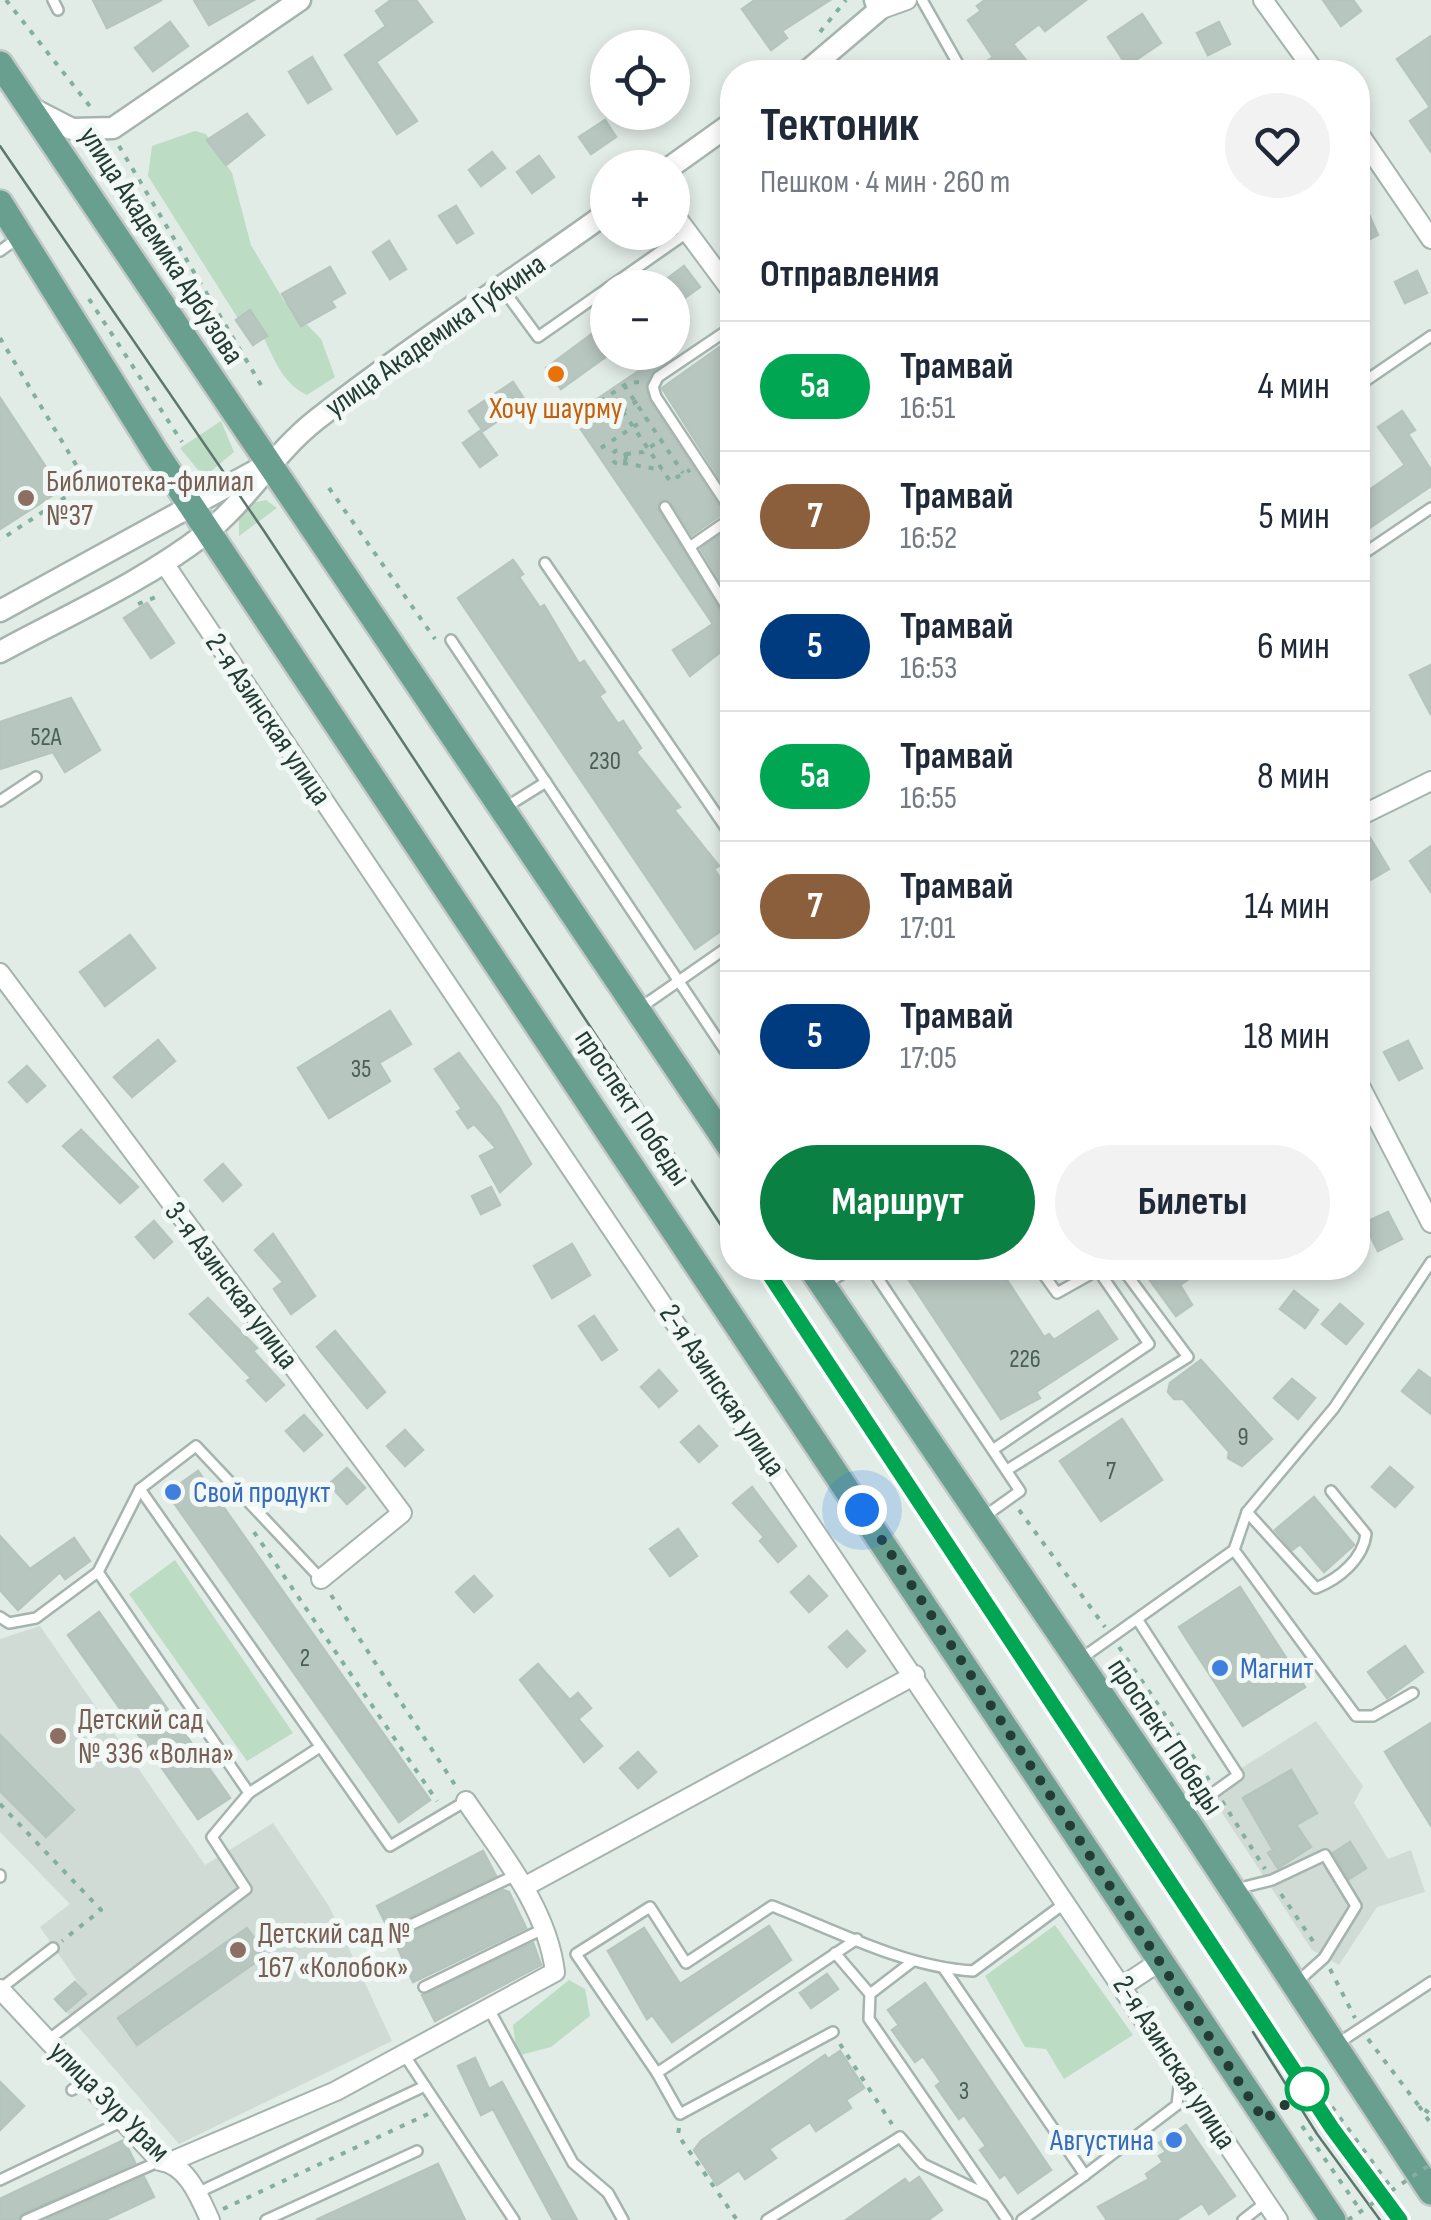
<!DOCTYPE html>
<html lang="ru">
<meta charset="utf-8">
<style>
:root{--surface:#fff;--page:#f2f2f3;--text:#1f2937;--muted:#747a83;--line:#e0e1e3;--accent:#0b8043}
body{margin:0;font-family:"Sofia Sans Condensed",sans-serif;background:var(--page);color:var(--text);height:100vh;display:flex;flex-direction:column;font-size:38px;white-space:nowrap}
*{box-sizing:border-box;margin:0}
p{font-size:32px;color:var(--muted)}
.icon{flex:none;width:55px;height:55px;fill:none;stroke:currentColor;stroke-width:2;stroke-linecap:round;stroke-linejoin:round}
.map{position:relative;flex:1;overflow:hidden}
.sheet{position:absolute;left:720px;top:60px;width:650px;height:1220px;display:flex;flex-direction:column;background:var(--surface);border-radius:40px;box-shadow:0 5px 15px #0003}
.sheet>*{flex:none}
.badge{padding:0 20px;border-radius:32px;font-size:35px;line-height:65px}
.fabs{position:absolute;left:590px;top:30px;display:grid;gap:20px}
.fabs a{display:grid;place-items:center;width:100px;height:100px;border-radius:50%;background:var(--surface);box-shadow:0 5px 15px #0003;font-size:50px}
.you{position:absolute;width:50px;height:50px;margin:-25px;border:8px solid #fff;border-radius:50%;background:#1a73e8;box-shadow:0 0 0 15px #1a73e833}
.map>.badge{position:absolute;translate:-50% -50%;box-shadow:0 0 0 5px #fff}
h2{padding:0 40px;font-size:38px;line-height:90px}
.round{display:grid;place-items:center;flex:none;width:105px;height:105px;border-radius:52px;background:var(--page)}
.head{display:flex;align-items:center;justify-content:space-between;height:170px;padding:0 40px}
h1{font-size:48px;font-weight:700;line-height:75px}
.cta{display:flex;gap:20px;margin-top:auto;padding:20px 40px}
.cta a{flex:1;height:115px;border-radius:60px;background:var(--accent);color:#fff;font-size:40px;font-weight:700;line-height:115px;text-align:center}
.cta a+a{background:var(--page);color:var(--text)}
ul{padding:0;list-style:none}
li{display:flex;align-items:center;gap:30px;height:130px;padding:0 40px;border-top:2px solid var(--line)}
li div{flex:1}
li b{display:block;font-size:38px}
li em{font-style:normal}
li .badge{min-width:110px;font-weight:700;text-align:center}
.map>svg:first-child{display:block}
.built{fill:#d0dbd6}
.green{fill:#bcdcc4}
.building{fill:#b8c6c0;stroke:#b5c5be;stroke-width:2.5}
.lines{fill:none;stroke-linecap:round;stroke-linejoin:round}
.service-casing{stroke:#a5b4ae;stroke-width:14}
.minor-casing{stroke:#a5b4ae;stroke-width:22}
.tertiary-casing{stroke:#a5b4ae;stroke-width:25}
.primary-casing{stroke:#c1c8c6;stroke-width:30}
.path{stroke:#84ae9f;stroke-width:4;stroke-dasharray:5 8;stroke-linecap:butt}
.service{stroke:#fff;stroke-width:9}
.minor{stroke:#fff;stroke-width:18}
.tertiary{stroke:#fff;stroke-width:20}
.primary{stroke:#699f8f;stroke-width:25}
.tram{stroke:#5d776f;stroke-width:2.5}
.path-bridge{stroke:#84ae9f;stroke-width:4;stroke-dasharray:5 8;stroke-linecap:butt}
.line-casing{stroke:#fff;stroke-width:22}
.line{stroke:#00a651;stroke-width:15}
.walk{stroke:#233c34;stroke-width:10;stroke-dasharray:0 18}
.food-dot{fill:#e8710a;stroke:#f2f8f5;stroke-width:4}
.education-dot{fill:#8d6e63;stroke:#f2f8f5;stroke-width:4}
.shop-dot{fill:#3f7fe0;stroke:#f2f8f5;stroke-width:4}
.stop-dot{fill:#fff;stroke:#00a651;stroke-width:5}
.labels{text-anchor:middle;stroke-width:10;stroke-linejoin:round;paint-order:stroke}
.number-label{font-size:25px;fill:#485e57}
.street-label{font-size:30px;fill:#233c34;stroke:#f2f8f5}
.food-label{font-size:30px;fill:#c56008;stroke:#f2f8f5}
.education-label{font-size:30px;fill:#785e54;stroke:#f2f8f5;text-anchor:start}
.shop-label{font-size:30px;fill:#366cbe;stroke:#f2f8f5;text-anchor:start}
</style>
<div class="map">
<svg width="1431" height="2220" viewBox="0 0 1431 2220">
<rect width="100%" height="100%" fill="#e2ece7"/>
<g class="built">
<polygon points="40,1626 205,1865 273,1823 329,1906 392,2041 179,2144 75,2023 66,2011 86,1994 40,1927 70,1904 0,1832 0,1639"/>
<polygon points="1316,1721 1363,1786 1354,1803 1388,1859 1411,1850 1425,1892 1377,1907 1339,1965 1312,1950 1207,1790"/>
</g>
<g class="green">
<path d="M195,131l11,3 26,39 19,72 33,56 37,38 14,38 -28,18c-31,-14 -38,-54 -56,-82l-12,7 -91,-144 4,-30z"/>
<polygon points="221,421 234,452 210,472 198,470 180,448"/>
<polygon points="266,500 277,508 239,536 239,515 252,503"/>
<polygon points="175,1560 293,1733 247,1761 129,1594"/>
<polygon points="1055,1925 1133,2035 1064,2079 1046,2049 1025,2047 985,1976"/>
<polygon points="569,1980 585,1989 590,2016 551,2047 517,2056 513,2025"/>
</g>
<g class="building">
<polygon points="93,0 162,0 107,28"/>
<polygon points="194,0 254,0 209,25"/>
<polygon points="391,0 416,0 432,22 376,62 417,121 397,134 345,55 386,26 376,11"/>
<polygon points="755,0 830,0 782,31 787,38 771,50 742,9"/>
<polygon points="985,0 1086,0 1045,31 1039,24 1013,44 1035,72 972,72 993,57 968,20 981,11 977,6"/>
<polygon points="1323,0 1353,0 1361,11 1341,26"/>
<polygon points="1142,14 1161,43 1127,66 1108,37"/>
<polygon points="170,22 188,46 153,71 135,48"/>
<polygon points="1219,22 1230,44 1208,55 1197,33"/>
<polygon points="1431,36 1431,152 1410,121 1430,107 1397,59"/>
<polygon points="312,57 331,89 308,103 289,72"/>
<polygon points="247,114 264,135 226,165 207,140"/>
<polygon points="605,120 616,137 591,154 579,137"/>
<polygon points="492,152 505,168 481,186 469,170"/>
<polygon points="539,156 554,177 532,193 517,172"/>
<polygon points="1358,190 1378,235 1358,245"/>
<polygon points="456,206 473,233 457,243 439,216"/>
<polygon points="389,241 406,269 390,279 373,252"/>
<polygon points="684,266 700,287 672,307 672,288 655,288"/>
<polygon points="330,267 345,293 331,301 335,307 301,326 282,294"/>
<polygon points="1417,271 1427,293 1405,303 1395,282"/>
<polygon points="250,310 267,336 253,345 236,320"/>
<polygon points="608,322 608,355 561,389 546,368"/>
<polygon points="721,346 732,363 732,498 662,388"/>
<polygon points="667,352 672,358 653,371 646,383 648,399 723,513 692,535 670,500 662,500 657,508 722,615 732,618 732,643 690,676 673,650 713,624 572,416"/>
<polygon points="513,382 526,402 483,431 469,411"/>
<polygon points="0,398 61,490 0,529"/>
<polygon points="1402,411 1415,430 1408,434 1431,470 1431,486 1368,529 1358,514 1358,498 1405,465 1378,427"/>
<polygon points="480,431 497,455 480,467 463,443"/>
<polygon points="732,527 732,601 701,549"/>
<polygon points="513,560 523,574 519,577 540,608 544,605 579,664 584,661 605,692 599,696 618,724 623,721 641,748 636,752 680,807 674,810 719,866 714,869 732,896 732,923 695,949 458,598"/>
<polygon points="147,603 174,643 151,658 124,618"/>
<polygon points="1431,665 1431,715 1410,675"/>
<polygon points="71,698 100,750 65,772 53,752 0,769 0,722"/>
<polygon points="1364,828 1389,869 1365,883 1358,871 1358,829"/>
<polygon points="1431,846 1431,892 1410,861"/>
<polygon points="130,935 155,968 105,1006 80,972"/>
<polygon points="390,1011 411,1044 379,1063 390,1081 329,1118 298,1068"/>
<polygon points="158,1040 175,1061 132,1097 114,1077"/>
<polygon points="1408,1041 1422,1068 1399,1080 1384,1052"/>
<polygon points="459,1053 499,1107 531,1164 500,1192 480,1156 496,1148 474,1124 468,1128 457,1112 462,1109 435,1069"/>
<polygon points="27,1066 45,1086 27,1102 9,1082"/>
<polygon points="81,1130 138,1187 120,1203 63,1146"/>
<polygon points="223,1164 241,1185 223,1201 205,1180"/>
<polygon points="491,1187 500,1205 481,1214 472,1196"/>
<polygon points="1388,1212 1402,1239 1378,1251 1364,1223"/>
<polygon points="154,1221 172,1242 154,1258 136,1237"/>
<polygon points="273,1234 315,1296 291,1314 274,1289 283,1282 255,1250"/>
<polygon points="572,1244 590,1275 552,1298 534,1266"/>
<polygon points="901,1268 999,1268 1044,1337 1049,1334 1054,1340 1098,1311 1117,1339 1036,1392 1040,1398 1001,1419"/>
<polygon points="1141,1268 1205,1268 1180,1285 1192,1305 1176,1316"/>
<polygon points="1294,1291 1318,1310 1305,1328 1280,1309"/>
<polygon points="208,1298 257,1348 253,1351 284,1385 266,1401 247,1381 251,1378 190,1314"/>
<polygon points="1340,1304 1363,1324 1346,1344 1322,1324"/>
<polygon points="594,1316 617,1350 602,1360 579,1326"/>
<polygon points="335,1331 385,1392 367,1408 317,1347"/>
<polygon points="1201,1360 1272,1439 1242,1466 1228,1458 1229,1452 1183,1399 1174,1399 1168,1392 1170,1383"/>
<polygon points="659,1370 677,1391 659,1407 641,1387"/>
<polygon points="1419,1370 1431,1379 1431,1414 1402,1391"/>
<polygon points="1292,1379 1315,1398 1298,1419 1274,1398"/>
<polygon points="304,1415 322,1435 304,1451 286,1431"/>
<polygon points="1122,1419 1162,1480 1101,1521 1060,1461"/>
<polygon points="699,1426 717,1446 699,1462 681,1442"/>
<polygon points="405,1430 423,1450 405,1466 387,1446"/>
<polygon points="1390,1467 1413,1487 1395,1507 1372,1487"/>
<polygon points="347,1468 365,1488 347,1504 329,1484"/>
<polygon points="198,1471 430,1800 399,1822 167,1493"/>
<polygon points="752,1487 796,1546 778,1562 760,1541 764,1537 733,1503"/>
<polygon points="1314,1497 1354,1545 1324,1572 1300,1544 1292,1550 1275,1530"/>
<polygon points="678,1529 697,1556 670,1576 650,1549"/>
<polygon points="0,1536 30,1569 74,1538 90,1561 65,1579 60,1572 18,1610 0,1590"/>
<polygon points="474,1576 492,1596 474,1612 456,1592"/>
<polygon points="809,1576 827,1596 809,1612 791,1592"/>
<polygon points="1240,1587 1305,1687 1243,1726 1179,1627"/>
<polygon points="99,1612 230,1798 198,1819 68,1635"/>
<polygon points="847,1631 865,1651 847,1667 829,1647"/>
<polygon points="1405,1646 1423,1672 1387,1698 1368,1672"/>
<polygon points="538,1664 570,1700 578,1693 591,1708 578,1719 602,1746 584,1762 520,1680"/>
<polygon points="1431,1723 1431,1826 1385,1752"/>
<polygon points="0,1735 74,1810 46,1837 0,1791"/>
<polygon points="638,1752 656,1772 638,1788 620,1768"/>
<polygon points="1291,1770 1317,1813 1296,1825 1311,1847 1278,1868 1268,1853 1273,1850 1243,1798"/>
<polygon points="1350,1842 1366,1868 1349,1879 1333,1853"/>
<polygon points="483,1851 496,1876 395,1924 390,1932 377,1906"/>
<polygon points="503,1890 509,1892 526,1928 413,1982 393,1937 401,1938"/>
<polygon points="769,1926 791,1960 672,2042 652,2015 647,2019 608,1951 644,1928 680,1984"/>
<polygon points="247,1928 266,1955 137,2045 118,2018"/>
<polygon points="533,1943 541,1965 435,2021 422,1995"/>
<polygon points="827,1974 838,1989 811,2008 800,1993"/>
<polygon points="75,1982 86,1994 66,2011 55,1999"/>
<polygon points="925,1983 1051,2170 1018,2193 1005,2174 1000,2178 980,2150 986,2146 964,2115 959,2119 936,2086 941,2082 923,2056 915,2062 892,2030 899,2025 888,2010"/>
<polygon points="840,2051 864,2088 846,2100 851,2108 816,2131 810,2122 769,2149 776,2158 745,2179 739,2170 717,2185 694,2150 701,2141 825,2055 828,2059"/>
<polygon points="475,2058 489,2089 502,2082 577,2220 553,2220 493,2109 481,2115 458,2066"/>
<polygon points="0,2082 24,2106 0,2130"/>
<polygon points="1186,2125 1235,2196 1209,2214 1202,2203 1176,2220 1107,2220 1098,2207 1149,2179 1146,2174 1163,2162 1159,2156 1166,2152 1159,2143"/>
<polygon points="124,2140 135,2163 23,2213 18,2220 0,2220 0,2199"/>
<polygon points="438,2164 465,2220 316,2220"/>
<polygon points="144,2177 154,2197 105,2220 46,2220"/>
<polygon points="919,2177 942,2210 928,2220 846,2220 905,2179 909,2184"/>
</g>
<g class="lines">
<defs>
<g id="service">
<polyline points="53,0 58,10"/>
<polyline points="922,0 957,62 953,72"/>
<polyline points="0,251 18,238"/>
<polyline points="502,288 538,337 608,288"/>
<polyline points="608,288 688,232"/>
<polyline points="1358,386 1431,336"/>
<polyline points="665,507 729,611"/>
<polyline points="691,546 730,519 732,512 656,397 653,387 658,377 732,327"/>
<polyline points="1366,552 1431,508"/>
<polyline points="545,563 732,837"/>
<polyline points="451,640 732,1061"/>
<polyline points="0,801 36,777"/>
<polyline points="506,807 546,782"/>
<polyline points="640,1008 732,944"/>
<polyline points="871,1268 1020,1491 985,1516"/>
<polyline points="824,1285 852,1268"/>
<polyline points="994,1449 1149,1344 1098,1270 1057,1293 1039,1268"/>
<polyline points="1007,1470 1188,1357 1122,1268"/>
<polyline points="140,1489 390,1846 466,1801"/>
<path d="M1247,1512l69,76c23,-9 47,-29 50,-54l-35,-43"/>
<polyline points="1234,1550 1247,1512 1334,1408 1431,1262"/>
<polyline points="98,1572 249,1793 320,1747"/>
<polyline points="0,1617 9,1623 36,1618 98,1572 140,1489 196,1446 321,1579"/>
<polyline points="1139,1622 1238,1775 1185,1813"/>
<polyline points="1082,1658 1234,1550 1356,1716 1373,1716 1413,1693"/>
<polyline points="0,1875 0,1877"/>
<polyline points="1236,1889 1272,1880 1325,1855 1356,1906 1324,1958 1296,1983"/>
<polyline points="398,1931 516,1875"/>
<path d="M857,1939l-200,134 -81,-119 74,-47 36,56 86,-57c65,25 132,61 201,65l92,-68"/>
<polyline points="835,1953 870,1994"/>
<polyline points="913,1961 870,1994 869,2019 1007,2220"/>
<polyline points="944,1969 1085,2175 1177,2105 1180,2078"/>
<polyline points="424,1987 543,1929"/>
<polyline points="0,1989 53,1948"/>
<polyline points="489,2009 573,2163 608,2193 623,2220"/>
<polyline points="48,2040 246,1889 212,1837 249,1793"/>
<polyline points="1337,2044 1431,1982"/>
<polyline points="403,2053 514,2220"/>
<polyline points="657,2073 680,2114 833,2032"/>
<polyline points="72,2090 85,2080"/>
<polyline points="0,2180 123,2121"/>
<polyline points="197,2193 425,2086"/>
<polyline points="26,2220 160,2161"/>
<polyline points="266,2220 417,2151"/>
<polyline points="767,2220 900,2137 923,2164 990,2196"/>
<polyline points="1022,2220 1085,2175"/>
<polyline points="1243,2220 1266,2202"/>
</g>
<g id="minor">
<polyline points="1263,0 1315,72"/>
<polyline points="879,10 907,0"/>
<polyline points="1358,132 1431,239"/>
<polyline points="672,211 732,292"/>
<polyline points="164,563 1278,2220"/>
<polyline points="1358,817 1431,781"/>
<polyline points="0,973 402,1513 321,1579"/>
<polyline points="1358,1082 1431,1223"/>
<polyline points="524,1887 915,1675"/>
<polyline points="1124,1985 1162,1960"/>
<path d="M0,1989l160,172c27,3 40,37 50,59"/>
<path d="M170,2162l166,-71 219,-119c-8,-65 -54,-119 -89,-171"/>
</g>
<g id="tertiary">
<polyline points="806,72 879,10 875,0"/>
<polyline points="33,109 72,129 113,128 300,0"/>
<polyline points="669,168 732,123"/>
<polyline points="0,611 266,465"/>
<path d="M0,652c68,-37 143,-70 205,-118 42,-33 68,-80 111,-114 93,-73 195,-138 292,-208"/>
</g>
<g id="primary">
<polyline points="0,64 732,1150"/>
<polyline points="0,203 158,456 1333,2220"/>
<polyline points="811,1268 1183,1815 1431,2192"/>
</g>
</defs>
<use href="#service" class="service-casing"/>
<use href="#minor" class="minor-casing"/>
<use href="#tertiary" class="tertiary-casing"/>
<use href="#primary" class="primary-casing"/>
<g class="path">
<polyline points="6,0 93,110"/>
<polyline points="820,32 846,0"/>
<polyline points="770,72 791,58"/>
<polyline points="119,146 264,390"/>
<polyline points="636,168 652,156"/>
<polyline points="89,299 182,442"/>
<polyline points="0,338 87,483 0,540"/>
<polyline points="639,382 628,383 611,394 670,481 690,470"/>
<polyline points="624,385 683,473"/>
<polyline points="622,411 643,397"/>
<polyline points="579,416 611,394"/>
<polyline points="601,448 647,418"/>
<circle cx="619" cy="457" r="7"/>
<polyline points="626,454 643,452 662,439"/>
<polyline points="623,463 662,470"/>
<polyline points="329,488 435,639"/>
<polyline points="138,604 161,595"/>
<polyline points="726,1076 732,1086"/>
<polyline points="1019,1510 1105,1627"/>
<polyline points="254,1532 437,1801"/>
<polyline points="331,1595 457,1788"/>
<polyline points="1119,1647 1209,1780"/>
<polyline points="1222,1801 1265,1869"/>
<polyline points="0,1804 101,1910 62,1941"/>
<polyline points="1281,1894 1315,1944"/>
<polyline points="1330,1969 1355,2018"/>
<polyline points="1368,2039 1419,2106 1431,2114"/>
<polyline points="840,2044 892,2124"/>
<polyline points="1419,2106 1431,2124"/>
<polyline points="1332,2107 1393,2190"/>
<polyline points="1302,2126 1361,2211"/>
<polyline points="679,2128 678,2135 737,2220"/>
<polyline points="223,2209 428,2114"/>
</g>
<use href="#service" class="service"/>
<use href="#minor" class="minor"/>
<use href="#tertiary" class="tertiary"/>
<use href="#primary" class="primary"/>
<g class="tram">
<polyline points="0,146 264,531 732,1242"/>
<polyline points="765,1268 1332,2128 1400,2220"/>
<polyline points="1253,2032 1317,2134 1380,2220"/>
</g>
<polyline class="path-bridge" points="1348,2220 1431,2164"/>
</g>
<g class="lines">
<defs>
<polyline id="line" points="765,1268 1332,2128 1400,2220"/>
</defs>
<use href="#line" class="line-casing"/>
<use href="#line" class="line"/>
<polyline class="walk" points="862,1510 1264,2120 1307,2089"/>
</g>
<circle class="food-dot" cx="556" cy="374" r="10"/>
<g class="education-dot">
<circle cx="26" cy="498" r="10"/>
<circle cx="58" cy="1736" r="10"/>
<circle cx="238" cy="1950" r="10"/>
</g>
<g class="shop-dot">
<circle cx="173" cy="1492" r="10"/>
<circle cx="1220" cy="1668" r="10"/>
<circle cx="1174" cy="2140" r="10"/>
</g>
<circle class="stop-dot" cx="1307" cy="2089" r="20"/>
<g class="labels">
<g class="number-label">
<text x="46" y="745">52А</text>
<text x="605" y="769">230</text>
<text x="361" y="1077">35</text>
<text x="1025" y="1367">226</text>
<text x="1243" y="1445">9</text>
<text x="1111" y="1479">7</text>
<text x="305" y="1666">2</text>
<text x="964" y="2099">3</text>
</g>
<g class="street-label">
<text transform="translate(162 245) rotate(57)" y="10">улица Академика Арбузова</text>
<text transform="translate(435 335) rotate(-35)" y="10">улица Академика Губкина</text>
<text transform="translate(269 719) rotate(56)" y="10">2-я Азинская улица</text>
<text transform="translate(633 1107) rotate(56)" y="10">проспект Победы</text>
<text transform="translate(232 1285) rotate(53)" y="10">3-я Азинская улица</text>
<text transform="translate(723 1390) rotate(56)" y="10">2-я Азинская улица</text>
<text transform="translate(1166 1736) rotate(56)" y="10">проспект Победы</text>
<text transform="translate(1175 2062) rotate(57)" y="10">2-я Азинская улица</text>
<text transform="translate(110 2101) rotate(45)" y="10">улица Зур Урам</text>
</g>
<g class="food-label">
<text x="556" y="418">Хочу шаурму</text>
</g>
<g class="education-label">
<text x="46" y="491">Библиотека-филиал<tspan x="46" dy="34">№37</tspan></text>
<text x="78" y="1729">Детский сад<tspan x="78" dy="34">№ 336 «Волна»</tspan></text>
<text x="258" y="1943">Детский сад №<tspan x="258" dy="34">167 «Колобок»</tspan></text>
</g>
<g class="shop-label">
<text x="193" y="1502">Свой продукт</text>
<text x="1240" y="1678">Магнит</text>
<text x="1154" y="2150" text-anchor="end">Августина</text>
</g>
</g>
</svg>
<div class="fabs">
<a><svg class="icon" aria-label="locate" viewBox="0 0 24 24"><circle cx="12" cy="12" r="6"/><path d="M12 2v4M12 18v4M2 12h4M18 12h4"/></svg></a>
<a>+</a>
<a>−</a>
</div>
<div class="you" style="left:862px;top:1510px"></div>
<section class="sheet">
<div class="head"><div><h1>Тектоник</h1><p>Пешком · 4 мин · 260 m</p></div><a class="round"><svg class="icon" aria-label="heart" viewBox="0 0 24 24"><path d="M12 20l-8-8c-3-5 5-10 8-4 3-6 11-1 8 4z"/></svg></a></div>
<h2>Отправления</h2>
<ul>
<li><span class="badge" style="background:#00a651;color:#fff">5а</span><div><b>Трамвай</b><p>16:51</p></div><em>4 мин</em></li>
<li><span class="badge" style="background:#8b5e3c;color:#fff">7</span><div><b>Трамвай</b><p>16:52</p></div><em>5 мин</em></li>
<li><span class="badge" style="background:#003b80;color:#fff">5</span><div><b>Трамвай</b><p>16:53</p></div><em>6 мин</em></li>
<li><span class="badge" style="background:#00a651;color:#fff">5а</span><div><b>Трамвай</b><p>16:55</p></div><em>8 мин</em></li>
<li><span class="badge" style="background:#8b5e3c;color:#fff">7</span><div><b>Трамвай</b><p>17:01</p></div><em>14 мин</em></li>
<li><span class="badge" style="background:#003b80;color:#fff">5</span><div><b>Трамвай</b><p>17:05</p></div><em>18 мин</em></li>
</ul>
<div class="cta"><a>Маршрут</a><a>Билеты</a></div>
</section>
</div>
